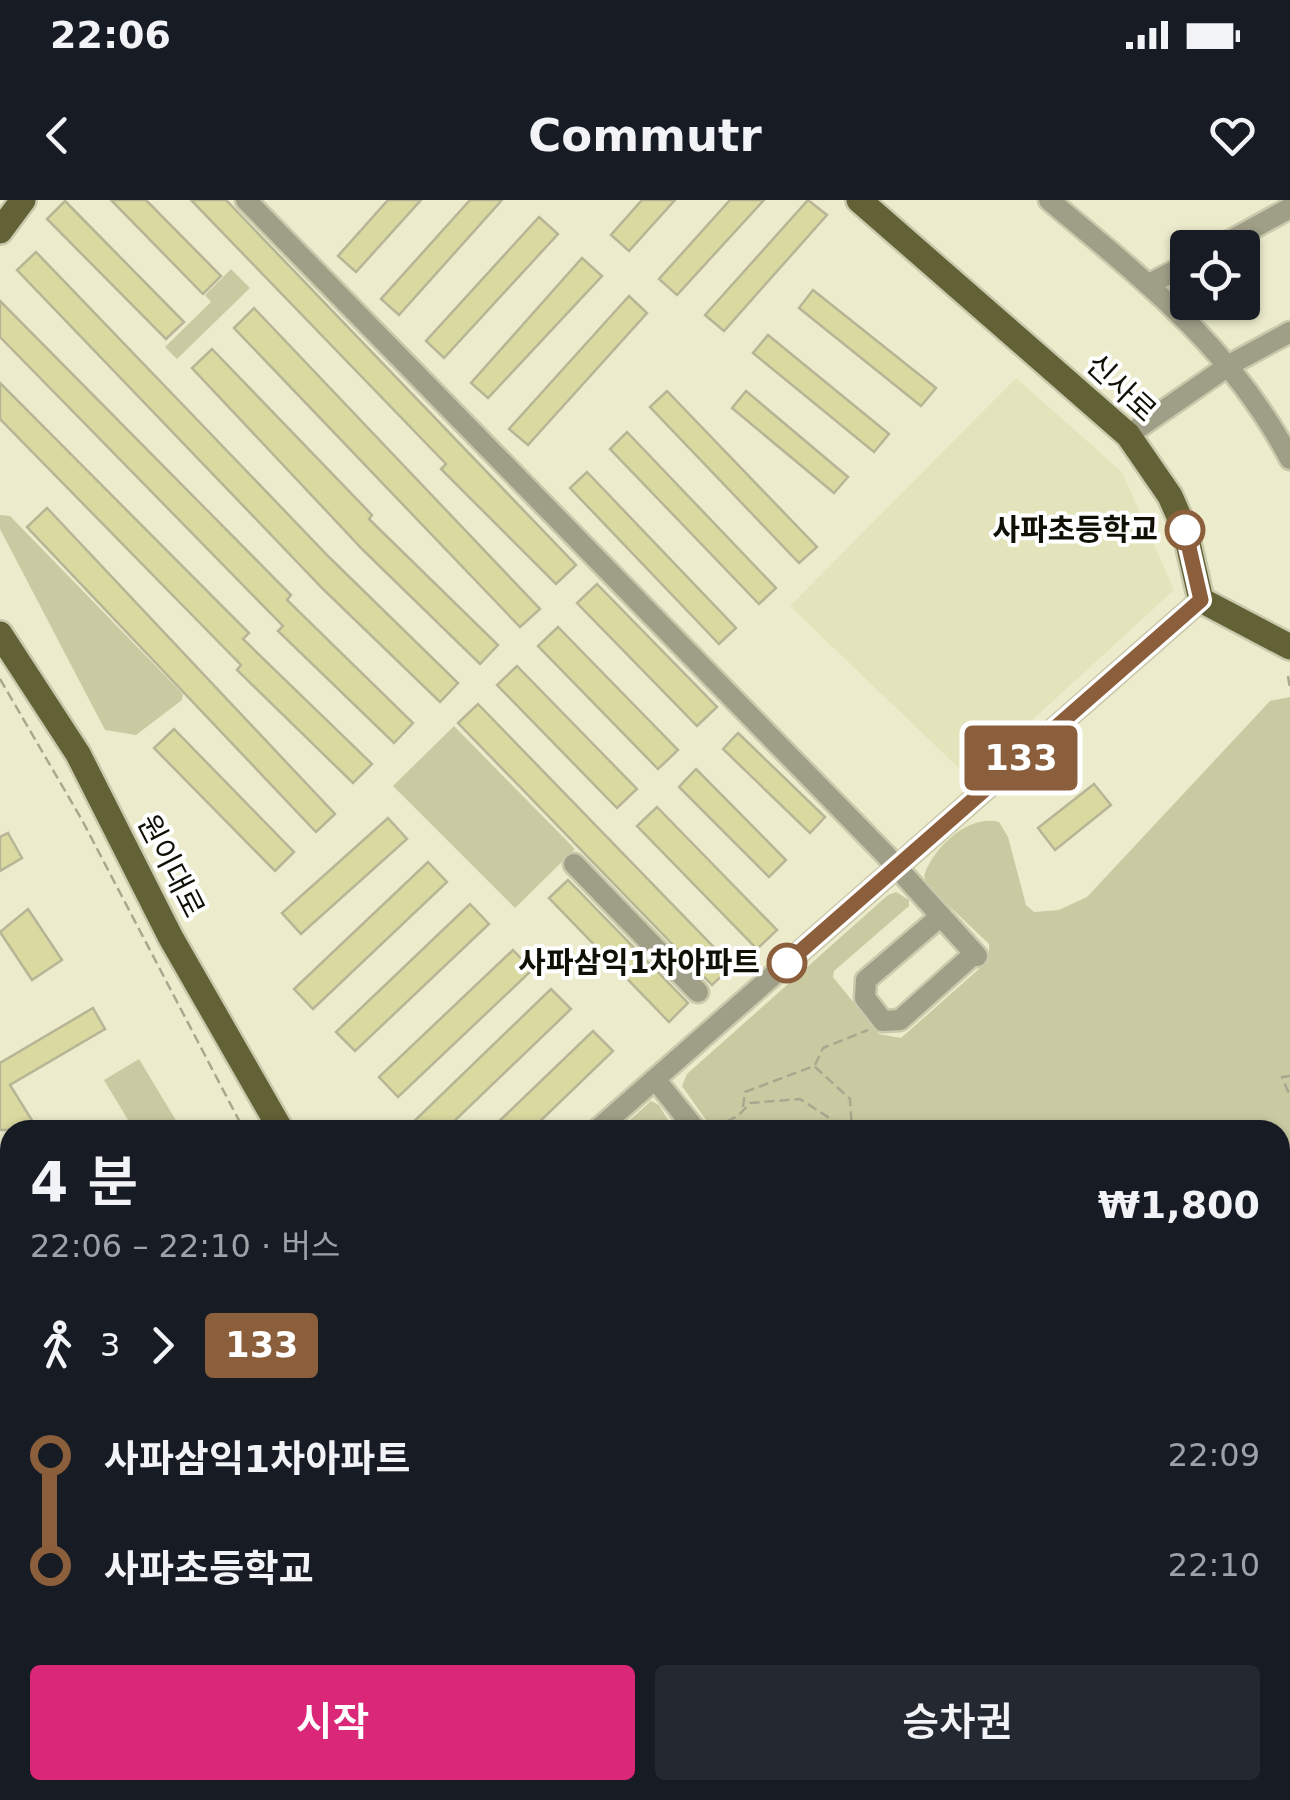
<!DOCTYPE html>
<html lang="ko">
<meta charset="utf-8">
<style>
:root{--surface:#171b24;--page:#242831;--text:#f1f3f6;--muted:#9ea1a6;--accent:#db2777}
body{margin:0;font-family:"DejaVu Sans","Noto Sans KR",sans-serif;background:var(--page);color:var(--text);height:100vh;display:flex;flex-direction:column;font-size:38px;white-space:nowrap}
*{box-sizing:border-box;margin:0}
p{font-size:32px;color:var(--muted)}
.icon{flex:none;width:55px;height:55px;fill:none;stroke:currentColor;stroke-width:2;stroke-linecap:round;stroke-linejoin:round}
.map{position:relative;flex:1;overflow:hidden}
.drawer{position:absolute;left:0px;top:920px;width:1290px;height:680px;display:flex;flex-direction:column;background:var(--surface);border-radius:30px 30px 0 0;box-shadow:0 2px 8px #0004}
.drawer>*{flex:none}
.badge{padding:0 20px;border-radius:8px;font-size:35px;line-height:65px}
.buttons{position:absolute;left:1170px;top:30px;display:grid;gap:20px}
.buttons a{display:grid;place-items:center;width:90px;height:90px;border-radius:10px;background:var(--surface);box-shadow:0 2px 8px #0004;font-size:50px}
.map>.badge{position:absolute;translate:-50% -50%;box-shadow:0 0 0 5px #fff}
.legs{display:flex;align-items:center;gap:15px;height:110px;padding:0 30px;font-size:32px}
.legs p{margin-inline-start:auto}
.overview{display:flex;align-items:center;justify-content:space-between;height:170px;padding:0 30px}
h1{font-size:55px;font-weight:600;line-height:75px}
.button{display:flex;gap:20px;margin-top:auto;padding:20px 30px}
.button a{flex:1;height:115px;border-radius:10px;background:var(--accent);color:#fff;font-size:40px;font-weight:600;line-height:115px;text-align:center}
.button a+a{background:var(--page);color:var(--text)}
ul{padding:0 30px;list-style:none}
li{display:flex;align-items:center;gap:35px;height:110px;font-size:38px}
li i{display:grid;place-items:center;width:15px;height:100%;margin:0 12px;background:currentColor}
li i::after{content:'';width:25px;height:25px;margin:-12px;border:8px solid;border-radius:50%;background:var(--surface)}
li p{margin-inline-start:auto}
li:first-child i{background:linear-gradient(#0000 50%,currentColor 0)}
li:last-child i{background:linear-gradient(currentColor 50%,#0000 0)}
.status{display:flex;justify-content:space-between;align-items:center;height:70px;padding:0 50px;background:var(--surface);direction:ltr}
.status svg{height:28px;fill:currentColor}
header{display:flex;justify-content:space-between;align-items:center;height:130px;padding:0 30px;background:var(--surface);font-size:45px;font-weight:600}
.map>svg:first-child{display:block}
.built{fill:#e4e4bc}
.green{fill:#cacaa2}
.building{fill:#dad9a0;stroke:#b6b697;stroke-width:2.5}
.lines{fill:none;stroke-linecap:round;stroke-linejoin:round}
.minor-casing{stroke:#c9c9ac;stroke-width:25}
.major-casing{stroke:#c9c9ac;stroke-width:30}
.path{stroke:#a8a88f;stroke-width:2.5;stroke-dasharray:10 5;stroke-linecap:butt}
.minor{stroke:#9f9f88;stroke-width:20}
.major{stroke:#636236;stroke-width:25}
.line-1-casing{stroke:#fff;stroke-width:22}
.line-1{stroke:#8b5e3c;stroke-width:15}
.stop-1-dot{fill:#fff;stroke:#8b5e3c;stroke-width:5}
.labels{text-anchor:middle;stroke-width:8;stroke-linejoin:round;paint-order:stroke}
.street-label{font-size:30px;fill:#101006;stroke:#fff}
.stop-label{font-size:30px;font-weight:bold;fill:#101006;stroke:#fff;text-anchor:end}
</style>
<div class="status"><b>22:06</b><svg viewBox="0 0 49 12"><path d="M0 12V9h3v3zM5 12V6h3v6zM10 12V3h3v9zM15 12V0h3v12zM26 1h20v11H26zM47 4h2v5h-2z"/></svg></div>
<header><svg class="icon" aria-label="back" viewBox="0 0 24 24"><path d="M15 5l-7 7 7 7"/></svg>Commutr<svg class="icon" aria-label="heart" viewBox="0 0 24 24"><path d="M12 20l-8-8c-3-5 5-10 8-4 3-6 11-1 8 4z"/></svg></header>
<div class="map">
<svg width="1290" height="1600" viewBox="0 0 1290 1600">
<rect width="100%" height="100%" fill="#ececcc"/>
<polygon class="built" points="1016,178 1122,272 1174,390 969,578 790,406"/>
<g class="green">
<polygon points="231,69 250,88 177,159 165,147 211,102 205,95"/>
<polygon points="0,315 10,316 183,494 182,500 136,535 105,530 0,329"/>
<path d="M1290,497v1103h-588l-5,-10h583v-660h-567l-31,-44 5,-12 201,-179 8,-3 13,8v6l-75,65 -1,6 46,57 22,4 88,-78v-16l-61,-58 -4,-10c9,-28 44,-62 75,-54l9,15 18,68 8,7 25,-2 28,-13 183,-196z"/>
<polygon points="454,526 575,649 515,708 393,586"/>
<polygon points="139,859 177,922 164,930 134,930 104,880"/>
<polygon points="651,901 659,905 674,930 619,930"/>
<polygon points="10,1578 10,1590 67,1590 72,1600 0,1600 0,1583"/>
</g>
<g class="building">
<polygon points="111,0 146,0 221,76 203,94"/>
<polygon points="191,0 226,0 576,365 556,384 441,269 446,264"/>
<polygon points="388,0 421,0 356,72 338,56"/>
<polygon points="470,0 502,0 399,115 381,99"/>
<polygon points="642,0 675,0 629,51 611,35"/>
<polygon points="730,0 764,0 677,95 659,79"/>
<polygon points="808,0 827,15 724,131 705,115"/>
<polygon points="65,1 184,122 166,139 47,19"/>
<polygon points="539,17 558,34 444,158 426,141"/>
<polygon points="36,52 330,358 458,483 440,502 324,390 17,70"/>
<polygon points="582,58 602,76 488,198 471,183"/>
<polygon points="813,90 936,188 921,206 799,108"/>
<polygon points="629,96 647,113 528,245 509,229"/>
<polygon points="0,101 291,395 287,400 413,523 394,543 278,431 283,426 0,137"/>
<polygon points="254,108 540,409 520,427 234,128"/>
<polygon points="768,135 889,234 874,252 753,153"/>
<polygon points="212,149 372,315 369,319 498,445 480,464 363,350 192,168"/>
<polygon points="0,183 249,433 243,439 372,564 353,583 237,470 241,465 0,219"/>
<polygon points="667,191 817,347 799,363 650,207"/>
<polygon points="746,191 848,277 834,293 732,208"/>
<polygon points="627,232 776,388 759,404 610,249"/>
<polygon points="587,272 736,428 719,444 570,288"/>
<polygon points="47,308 335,614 316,632 27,327"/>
<polygon points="597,384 717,507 697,526 577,403"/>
<polygon points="558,427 678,550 658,569 538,446"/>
<polygon points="517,466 637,589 617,608 497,485"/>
<polygon points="478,504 732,766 712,785 458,523"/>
<polygon points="174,529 294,652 275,671 154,548"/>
<polygon points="738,533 825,617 810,633 723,549"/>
<polygon points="696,569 786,660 769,677 679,587"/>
<polygon points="1094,584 1111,605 1055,650 1038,628"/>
<polygon points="657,607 777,730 757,749 637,626"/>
<polygon points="388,618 407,639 301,734 282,713"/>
<polygon points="8,633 22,658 0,671 0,637"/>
<polygon points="428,662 447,682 313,809 294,789"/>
<polygon points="568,680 688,803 669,822 549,698"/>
<polygon points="470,704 489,724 355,851 336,832"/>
<polygon points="28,709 62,760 32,780 0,732"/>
<polygon points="513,750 532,770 398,897 379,877"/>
<polygon points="551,789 571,809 445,930 405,930"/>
<polygon points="93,808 105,829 10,885 38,930 0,930 0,863"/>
<polygon points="593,831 613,851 531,930 490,930"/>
</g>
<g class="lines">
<defs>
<g id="minor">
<polyline points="246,0 884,653 977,756"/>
<path d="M1049,0c95,80 182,147 241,259"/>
<polyline points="1217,48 1290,8"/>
<polyline points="1149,84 1188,64"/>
<polyline points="1128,235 1231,164 1290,132"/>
<polyline points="574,664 698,792"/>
<polyline points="941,716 866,780 865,798 883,821 900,820 974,754"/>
<polyline points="655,879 696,930"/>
<polyline points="597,930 1201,400"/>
<polyline points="0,1201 10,1226"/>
<polyline points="1280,1271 1290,1270"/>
<polyline points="1280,1404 1290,1407"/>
<polyline points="186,1590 192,1600"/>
</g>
<g id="major">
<polyline points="859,0 1128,235 1170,296 1185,330 1201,400 1290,447"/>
<polyline points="0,31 23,0"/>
<polyline points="0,434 78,554 171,738 281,930"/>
<polyline points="662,1590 668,1600"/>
</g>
</defs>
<use href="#minor" class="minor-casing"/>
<use href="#major" class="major-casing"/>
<g class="path">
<polyline points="1288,476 1290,489"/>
<polyline points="0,479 82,620 244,930"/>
<polyline points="815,865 823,848 868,830"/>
<polyline points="1290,876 1282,877 1290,896"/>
<polyline points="743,907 745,892 814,866 850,899 852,930"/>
<polyline points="713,928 738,916 750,903 800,899 848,930"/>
<polyline points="1280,987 1290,986"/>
<polyline points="1280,1062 1290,1064"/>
<polyline points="1280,1211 1290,1210"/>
<polyline points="1280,1529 1290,1529"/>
<polyline points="1280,1583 1290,1568"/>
<polyline points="617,1590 622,1600"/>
<polyline points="1156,1590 1163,1600"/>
<polyline points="1192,1590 1194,1600"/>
<polyline points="924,1600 930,1590"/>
<polyline points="1154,1600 1155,1591"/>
<polyline points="1259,1600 1275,1590"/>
</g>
<use href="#minor" class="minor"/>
<use href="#major" class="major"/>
</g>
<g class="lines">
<defs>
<polyline id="line-1" points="787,763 1201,400 1185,330"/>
</defs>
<use href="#line-1" class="line-1-casing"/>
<use href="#line-1" class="line-1"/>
</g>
<g class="stop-1-dot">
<circle cx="1185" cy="330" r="18"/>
<circle cx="787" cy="763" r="18"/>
</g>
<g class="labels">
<g class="street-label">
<text transform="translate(1121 188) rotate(43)" y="10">신사로</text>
<text transform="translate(171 666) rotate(63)" y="10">원이대로</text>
</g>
<g class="stop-label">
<text x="1158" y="340">사파초등학교</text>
<text x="760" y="773">사파삼익1차아파트</text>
</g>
</g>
</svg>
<div class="buttons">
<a><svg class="icon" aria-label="locate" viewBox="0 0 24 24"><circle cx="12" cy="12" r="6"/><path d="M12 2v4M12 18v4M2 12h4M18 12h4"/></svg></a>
</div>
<b class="badge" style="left:1021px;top:558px;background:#8b5e3c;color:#fff">133</b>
<section class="drawer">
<div class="overview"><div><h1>4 분</h1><p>22:06 – 22:10 · 버스</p></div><b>₩1,800</b></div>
<div class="legs"><svg class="icon" aria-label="walk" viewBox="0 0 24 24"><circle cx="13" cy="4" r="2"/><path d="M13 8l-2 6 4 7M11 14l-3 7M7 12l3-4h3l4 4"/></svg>3<svg class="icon" aria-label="forward" viewBox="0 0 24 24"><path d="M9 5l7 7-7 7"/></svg><b class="badge" style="background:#8b5e3c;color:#fff">133</b></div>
<ul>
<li><i style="color:#8b5e3c"></i><b>사파삼익1차아파트</b><p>22:09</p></li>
<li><i style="color:#8b5e3c"></i><b>사파초등학교</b><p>22:10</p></li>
</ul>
<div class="button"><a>시작</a><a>승차권</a></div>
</section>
</div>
